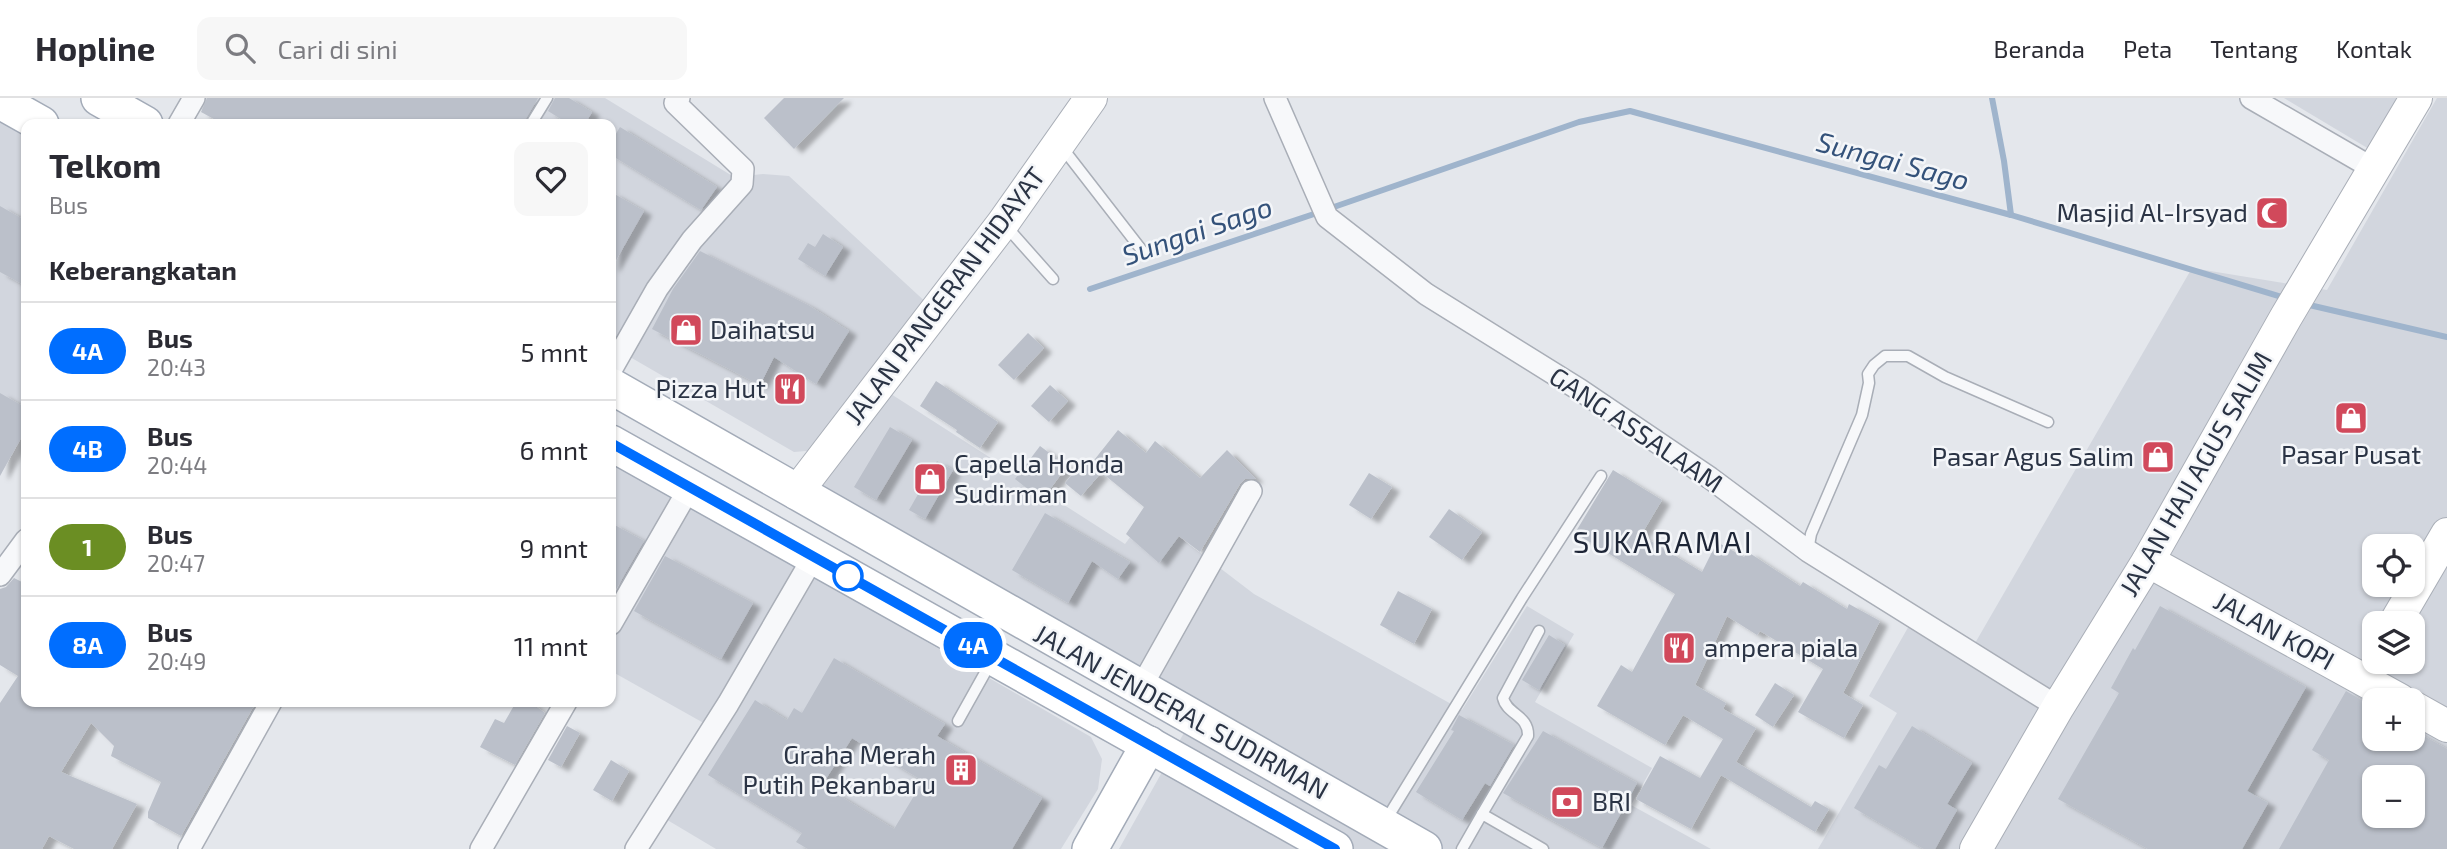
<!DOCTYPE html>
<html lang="id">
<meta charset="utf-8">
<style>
:root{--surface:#fff;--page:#f7f7f7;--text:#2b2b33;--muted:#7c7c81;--line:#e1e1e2}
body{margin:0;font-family:"Exo 2",sans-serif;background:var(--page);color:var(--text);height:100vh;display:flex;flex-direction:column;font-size:26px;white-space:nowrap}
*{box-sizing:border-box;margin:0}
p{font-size:23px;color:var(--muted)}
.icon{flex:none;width:38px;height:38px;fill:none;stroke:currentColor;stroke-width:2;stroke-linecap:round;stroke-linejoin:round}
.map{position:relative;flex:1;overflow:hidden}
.panel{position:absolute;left:21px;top:21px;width:595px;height:588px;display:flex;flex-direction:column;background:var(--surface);border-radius:14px;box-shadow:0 2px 5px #0004}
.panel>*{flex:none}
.badge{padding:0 14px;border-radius:23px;font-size:24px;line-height:46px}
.buttons{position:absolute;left:2362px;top:436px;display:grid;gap:14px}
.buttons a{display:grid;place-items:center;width:63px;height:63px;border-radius:14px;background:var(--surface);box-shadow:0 2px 5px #0004;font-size:35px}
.map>.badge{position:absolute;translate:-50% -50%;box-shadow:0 0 0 4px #fff}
h2{padding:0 28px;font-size:26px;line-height:63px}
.round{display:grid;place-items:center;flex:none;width:74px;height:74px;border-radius:14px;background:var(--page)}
.headline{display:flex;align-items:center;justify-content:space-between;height:119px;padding:0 28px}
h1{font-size:33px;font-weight:700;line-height:52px}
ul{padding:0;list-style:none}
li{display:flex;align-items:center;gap:21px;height:98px;padding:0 28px;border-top:2px solid var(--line)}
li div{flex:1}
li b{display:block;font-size:26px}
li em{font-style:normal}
li .badge{min-width:77px;font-weight:700;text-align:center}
header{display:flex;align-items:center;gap:42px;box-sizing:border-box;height:98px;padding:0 35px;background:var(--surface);border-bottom:2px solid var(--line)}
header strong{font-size:33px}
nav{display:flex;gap:38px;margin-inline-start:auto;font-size:24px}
.search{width:490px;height:63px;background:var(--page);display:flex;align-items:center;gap:18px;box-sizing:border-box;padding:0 24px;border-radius:14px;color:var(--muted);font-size:26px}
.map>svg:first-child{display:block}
.built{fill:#d2d6de;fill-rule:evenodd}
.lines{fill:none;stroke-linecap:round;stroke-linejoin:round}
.stream{stroke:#9fb4cc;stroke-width:6}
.building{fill:#bbc0ca;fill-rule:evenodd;filter:url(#shadow)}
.lane-casing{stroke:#a9aeb7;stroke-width:13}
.street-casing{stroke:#a9aeb7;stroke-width:24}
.secondary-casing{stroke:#a9aeb7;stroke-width:34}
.primary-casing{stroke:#a3abb8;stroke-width:38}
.lane{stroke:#f7f8fa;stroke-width:10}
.street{stroke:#f7f8fa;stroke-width:21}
.secondary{stroke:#fff;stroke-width:32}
.primary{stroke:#fff;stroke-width:35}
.line-casing{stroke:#fff;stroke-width:16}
.line{stroke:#006eff;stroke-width:10}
.stop-dot{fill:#fff;stroke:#006eff;stroke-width:3.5}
.labels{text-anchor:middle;stroke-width:5;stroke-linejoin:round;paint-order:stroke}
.poi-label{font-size:26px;fill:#2b3445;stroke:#f4f6f9;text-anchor:end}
.street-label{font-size:26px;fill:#2b3445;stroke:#f4f6f9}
.water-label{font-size:28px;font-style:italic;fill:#34527a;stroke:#f4f6f9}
.quarter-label{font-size:30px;letter-spacing:2px;fill:#1d2536;stroke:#f4f6f9}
</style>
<header>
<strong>Hopline</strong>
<div class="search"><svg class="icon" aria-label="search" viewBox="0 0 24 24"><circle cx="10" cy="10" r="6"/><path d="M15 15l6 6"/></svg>Cari di sini</div>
<nav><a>Beranda</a><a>Peta</a><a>Tentang</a><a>Kontak</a></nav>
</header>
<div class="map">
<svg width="2447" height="751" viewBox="0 0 2447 751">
<defs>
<filter id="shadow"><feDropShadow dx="8" dy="4.5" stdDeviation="2" flood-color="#0004"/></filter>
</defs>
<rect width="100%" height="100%" fill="#e4e7ec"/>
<g class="built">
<polygon points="181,0 605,0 734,79 763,76 789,78 930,208 818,352 794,354 611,248 611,26 227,26"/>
<polygon points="2284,0 2400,0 2369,51"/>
<path d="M2437,0h10v751h-629l79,-136 -28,-17 41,-72 57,33 225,-389 135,22zM2375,448h38v38h-38zM2375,525h38v39h-38zM2375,602h38v38h-38zM2375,679h38v39h-38z"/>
<polygon points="0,1 26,26 26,332 13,324 0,339"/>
<polygon points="891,296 1125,446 1148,415 1254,496 1462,612 1527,508 1574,536 1535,604 1652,670 1631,707 1711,751 1119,751 1185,633 802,414"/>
<polygon points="611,349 805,465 709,628 611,573"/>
<polygon points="813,478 1091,639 1102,661 1098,691 1061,751 716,751 664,720"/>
</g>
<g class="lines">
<g class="stream">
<polyline points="1992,0 2004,63 2011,117"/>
<polyline points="1331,110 1579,24 1630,13 2011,117 2288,201"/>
<polyline points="1090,191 1317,115"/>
<polyline points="2305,206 2447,239"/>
</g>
</g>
<g class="building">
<polygon points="207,0 538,0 523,26 223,26 201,14"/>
<polygon points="555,0 569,0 592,14 585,26 569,26 548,13"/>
<polygon points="784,0 844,0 794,51 764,20"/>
<polygon points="620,29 717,89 701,112 611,57 611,44"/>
<polygon points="611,94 644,113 611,171"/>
<polygon points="0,108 26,123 26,188 0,174"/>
<polygon points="823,136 843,149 825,178 798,161 808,145 815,149"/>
<polygon points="700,153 808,207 849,233 816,286 774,259 760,287 652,231 673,191"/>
<polygon points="1028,235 1044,250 1014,282 998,267"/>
<polygon points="936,283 998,324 980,350 956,334 957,332 920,308"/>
<polygon points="1050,287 1068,303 1049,324 1031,308"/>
<polygon points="0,295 26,310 26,331 0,378"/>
<polygon points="890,329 912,342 876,402 854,389"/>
<polygon points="1118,332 1146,355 1155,343 1200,380 1227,352 1256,381 1245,381 1240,386 1200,454 1179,438 1159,465 1126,436 1144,409 1091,366"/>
<polygon points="1040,348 1067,368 1042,402 1015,381"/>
<polygon points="937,363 953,372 925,421 909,412"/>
<polygon points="1084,363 1100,376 1081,398 1065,385"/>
<polygon points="1613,372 1662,402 1641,437 1702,474 1717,444 1744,459 1748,454 1800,488 1803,484 1847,511 1849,506 1880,523 1843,595 1863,607 1844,640 1798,614 1823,571 1760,533 1757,537 1727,518 1695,587 1726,605 1723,611 1756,630 1736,664 1811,709 1815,703 1829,711 1815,734 1721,677 1691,731 1636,701 1660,658 1700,680 1723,641 1683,617 1665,647 1597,608 1621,567 1632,574 1675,496 1575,435"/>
<polygon points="1369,375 1392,389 1371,421 1349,407"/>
<polygon points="1449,411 1482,434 1462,462 1429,439"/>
<polygon points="1045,415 1130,464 1118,481 1092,463 1068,505 1012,472"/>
<polygon points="611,425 644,443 611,500"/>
<polygon points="665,458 753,505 721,561 634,513"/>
<polygon points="14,480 26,486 26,604 256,604 181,738 148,720 148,714 161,684 111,658 114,648 91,625 61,674 137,706 112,751 74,751 49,738 42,751 0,751 0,605 18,578 0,567 0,491 6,489"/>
<polygon points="1398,493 1432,511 1414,546 1380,527"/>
<polygon points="2160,508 2306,589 2247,693 2268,705 2242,751 2148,751 2058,701 2119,595 2111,590 2133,550 2135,552"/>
<polygon points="1549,537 1565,547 1539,592 1522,582"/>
<path d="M834,560l111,66 -8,12 105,62 -30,51h-204l-12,-7 6,-9 -94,-58 47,-75 32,20 7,-12 8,5zM852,640l71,43 -29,48 -72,-44z"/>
<polygon points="1775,585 1794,597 1773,629 1755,617"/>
<path d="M2346,593l29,17v30h38v-8l34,19v100h-168l50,-89 -17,-10zM2375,679h38v39h-38z"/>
<polygon points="516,604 530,604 545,615 515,667 480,649 495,621 504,625"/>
<polygon points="1459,617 1514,647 1490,688 1485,685 1462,722 1416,694 1454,633 1451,632"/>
<polygon points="567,628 580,635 561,669 548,662"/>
<polygon points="1912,628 1972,665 1947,706 1957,712 1935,751 1924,751 1854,710 1879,667 1886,671"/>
<polygon points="1543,633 1637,685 1602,750 1503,695"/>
<polygon points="611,662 629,673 612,703 593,692"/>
</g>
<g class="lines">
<defs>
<g id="lane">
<polyline points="531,26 547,0"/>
<polyline points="1061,48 1144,155"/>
<polyline points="1005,127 1053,181"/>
<polyline points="1808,453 1811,436 1862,317 1869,285 1868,276 1874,267 1885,258 1908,258 1945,279 2048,324"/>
<polyline points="958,623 991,564"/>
<path d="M1482,716l46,-78c1,-21 -21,-21 -25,-38l36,-67"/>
<polyline points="1386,722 1522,500 1601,378"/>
<polyline points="1462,751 1482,716 1543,751"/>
</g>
<g id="street">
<polyline points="1275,0 1327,119 1426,196 1580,292 1710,380 1808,453 2058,609"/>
<polyline points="2251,0 2374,71"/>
<polyline points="179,26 194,0"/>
<polyline points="611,272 657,191 692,142 742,86 743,71 675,5 679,0"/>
<polyline points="0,477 26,442"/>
<polyline points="611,526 690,389"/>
<polyline points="1140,591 1251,393"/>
<polyline points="189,751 271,604"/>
<polyline points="481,751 566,604"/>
<polyline points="636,751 728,606 814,458"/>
</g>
<g id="secondary">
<polyline points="796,395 1003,125 1091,0"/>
<polyline points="2148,463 2400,602"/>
<polyline points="2395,525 2447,436"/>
<polyline points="2413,609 2447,628"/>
<polyline points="1976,751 2058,609 2148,463 2286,219 2416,0"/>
</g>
<g id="primary">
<polyline points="99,0 145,26"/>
<polyline points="0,3 41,26"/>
<polyline points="611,288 1424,751"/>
<polyline points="611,345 1335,751"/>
<polyline points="1090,751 1149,646"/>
</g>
</defs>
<use href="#lane" class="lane-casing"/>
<use href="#street" class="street-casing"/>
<use href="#secondary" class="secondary-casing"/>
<use href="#primary" class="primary-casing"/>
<use href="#lane" class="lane"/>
<use href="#street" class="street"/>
<use href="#secondary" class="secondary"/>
<use href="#primary" class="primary"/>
</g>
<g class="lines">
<defs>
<polyline id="line" points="611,345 1335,751"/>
</defs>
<use href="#line" class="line-casing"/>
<use href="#line" class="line"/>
</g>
<defs>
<symbol id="mosque-square" viewBox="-11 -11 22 22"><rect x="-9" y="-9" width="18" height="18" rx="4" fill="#d1495b" stroke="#f4f6f9"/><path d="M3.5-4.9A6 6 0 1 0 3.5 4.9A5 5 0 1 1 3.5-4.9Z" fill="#fff"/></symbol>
<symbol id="shop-square" viewBox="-11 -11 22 22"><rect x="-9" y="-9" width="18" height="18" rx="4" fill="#d1495b" stroke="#f4f6f9"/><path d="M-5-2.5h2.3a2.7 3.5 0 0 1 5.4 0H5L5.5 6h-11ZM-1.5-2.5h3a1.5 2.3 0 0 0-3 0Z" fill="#fff"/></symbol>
<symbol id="restaurant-square" viewBox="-11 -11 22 22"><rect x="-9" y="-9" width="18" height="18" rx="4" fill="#d1495b" stroke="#f4f6f9"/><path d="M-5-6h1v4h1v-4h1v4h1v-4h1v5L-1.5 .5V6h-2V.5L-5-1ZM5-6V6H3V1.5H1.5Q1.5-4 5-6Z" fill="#fff"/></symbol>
<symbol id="building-square" viewBox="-11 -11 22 22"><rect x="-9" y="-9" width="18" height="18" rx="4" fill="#d1495b" stroke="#f4f6f9"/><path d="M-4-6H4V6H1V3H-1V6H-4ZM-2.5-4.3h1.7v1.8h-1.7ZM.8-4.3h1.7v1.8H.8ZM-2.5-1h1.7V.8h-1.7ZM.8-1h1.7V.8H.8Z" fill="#fff"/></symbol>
<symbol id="bank-square" viewBox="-11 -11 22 22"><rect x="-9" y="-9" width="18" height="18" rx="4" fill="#d1495b" stroke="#f4f6f9"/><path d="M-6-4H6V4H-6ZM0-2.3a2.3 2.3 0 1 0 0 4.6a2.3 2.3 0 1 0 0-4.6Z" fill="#fff"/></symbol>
</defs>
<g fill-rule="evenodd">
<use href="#mosque-square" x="2253" y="96" width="38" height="38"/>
<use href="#shop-square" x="667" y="213" width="38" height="38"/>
<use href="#restaurant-square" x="771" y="272" width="38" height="38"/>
<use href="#shop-square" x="2332" y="301" width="38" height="38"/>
<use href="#shop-square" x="2139" y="340" width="38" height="38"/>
<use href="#shop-square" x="911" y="362" width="38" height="38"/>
<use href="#restaurant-square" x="1660" y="531" width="38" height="38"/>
<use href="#building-square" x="942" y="653" width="38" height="38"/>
<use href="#bank-square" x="1548" y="685" width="38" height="38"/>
</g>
<circle class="stop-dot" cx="848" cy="478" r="14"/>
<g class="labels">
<g class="poi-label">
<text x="2248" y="124">Masjid Al-Irsyad</text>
<text x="710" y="241" text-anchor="start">Daihatsu</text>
<text x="766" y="300">Pizza Hut</text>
<text x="2351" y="366" text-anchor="middle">Pasar Pusat</text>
<text x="2134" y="368">Pasar Agus Salim</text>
<text x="954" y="375" text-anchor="start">Capella Honda<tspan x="954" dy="30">Sudirman</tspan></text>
<text x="1704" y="559" text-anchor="start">ampera piala</text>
<text x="936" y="666">Graha Merah<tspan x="936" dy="30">Putih Pekanbaru</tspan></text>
<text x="1592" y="713" text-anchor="start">BRI</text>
</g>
<g class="street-label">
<text transform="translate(945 198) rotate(-53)" y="9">JALAN PANGERAN HIDAYAT</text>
<text transform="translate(1636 332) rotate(34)" y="9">GANG ASSALAAM</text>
<text transform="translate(2196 376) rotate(-60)" y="9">JALAN HAJI AGUS SALIM</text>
<text transform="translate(2274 533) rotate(29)" y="9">JALAN KOPI</text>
<text transform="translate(1181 614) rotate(29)" y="9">JALAN JENDERAL SUDIRMAN</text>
</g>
<g class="water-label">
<text transform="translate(1893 63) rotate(15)" y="10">Sungai Sago</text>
<text transform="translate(1197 133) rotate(-19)" y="10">Sungai Sago</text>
</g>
<g class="quarter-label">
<text x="1663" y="455">SUKARAMAI</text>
</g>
</g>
</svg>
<div class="buttons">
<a><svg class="icon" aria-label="locate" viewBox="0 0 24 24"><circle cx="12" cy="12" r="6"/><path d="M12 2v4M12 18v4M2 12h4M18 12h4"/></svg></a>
<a><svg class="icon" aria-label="layers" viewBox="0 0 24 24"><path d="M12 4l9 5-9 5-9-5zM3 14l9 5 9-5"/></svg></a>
<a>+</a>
<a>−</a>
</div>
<b class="badge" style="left:973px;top:547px;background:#006eff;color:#fff">4A</b>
<section class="panel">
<div class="headline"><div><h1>Telkom</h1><p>Bus</p></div><a class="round"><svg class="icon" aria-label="heart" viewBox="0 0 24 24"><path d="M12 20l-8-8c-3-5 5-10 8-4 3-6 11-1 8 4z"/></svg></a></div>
<h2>Keberangkatan</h2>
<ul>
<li><span class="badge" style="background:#006eff;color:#fff">4A</span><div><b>Bus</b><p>20:43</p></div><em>5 mnt</em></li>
<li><span class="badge" style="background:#006eff;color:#fff">4B</span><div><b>Bus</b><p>20:44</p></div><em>6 mnt</em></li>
<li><span class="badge" style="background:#6b8e23;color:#fff">1</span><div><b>Bus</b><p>20:47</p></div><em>9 mnt</em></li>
<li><span class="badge" style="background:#006eff;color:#fff">8A</span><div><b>Bus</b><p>20:49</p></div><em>11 mnt</em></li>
</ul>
</section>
</div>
